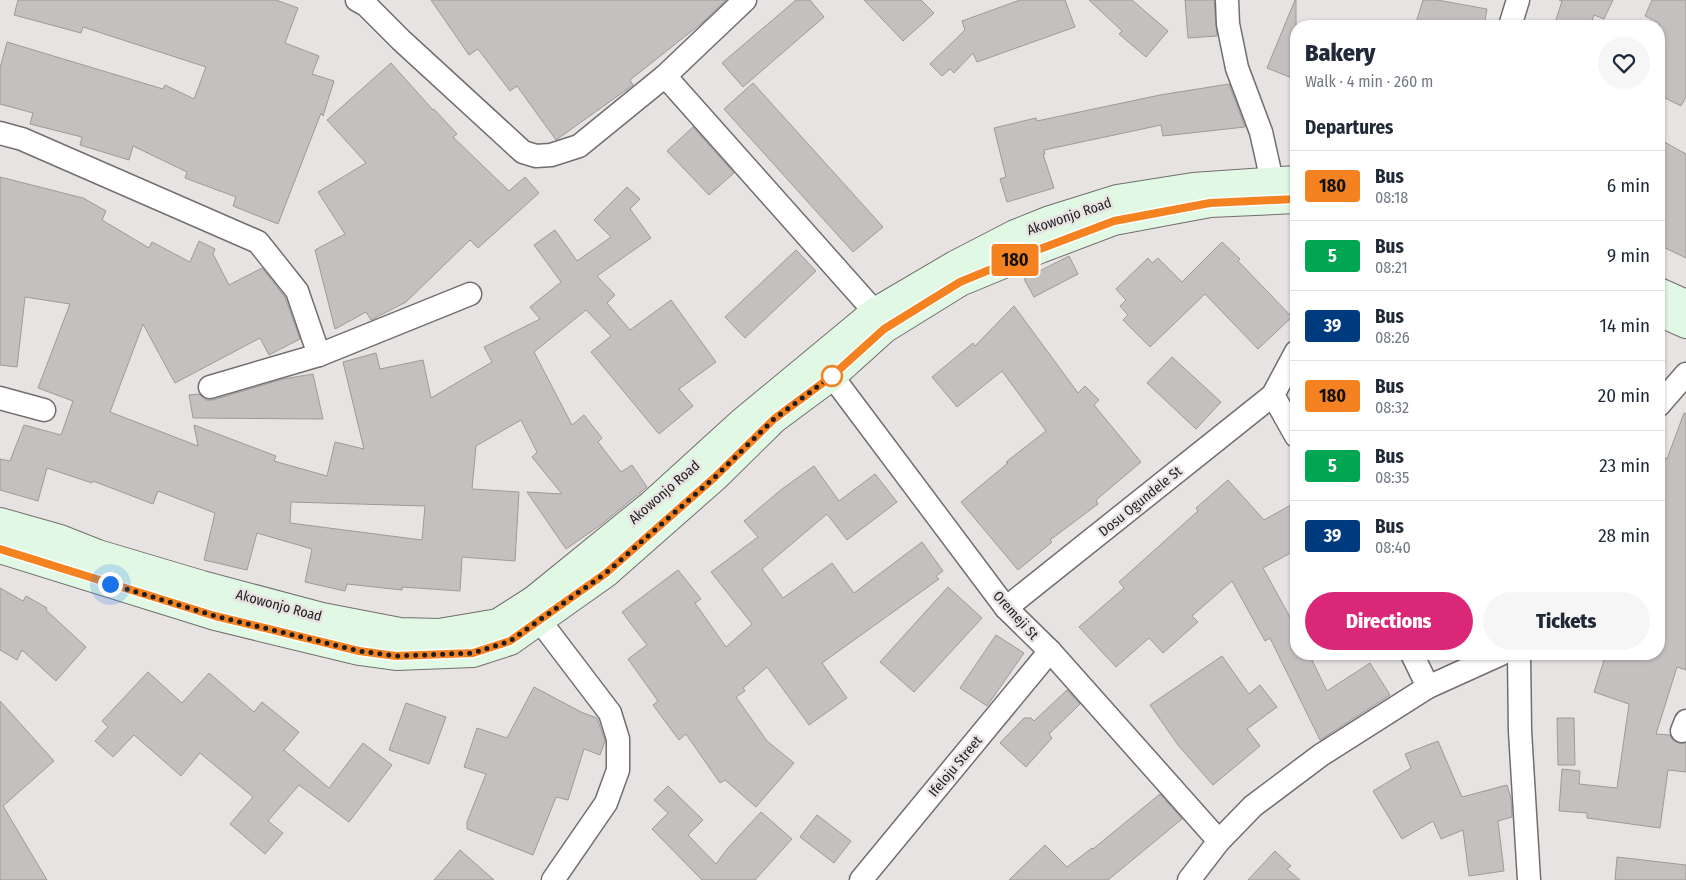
<!DOCTYPE html>
<meta charset="utf-8">
<style>
:root{--surface:#fff;--page:#f6f6f7;--text:#1f2937;--muted:#747a83;--line:#e0e1e3;--accent:#db2777}
body{margin:0;font-family:"Fira Sans Condensed",sans-serif;background:var(--page);color:var(--text);height:100vh;display:flex;flex-direction:column;font-size:19px;white-space:nowrap}
*{box-sizing:border-box;margin:0}
p{font-size:16px;color:var(--muted)}
.icon{flex:none;width:28px;height:28px;fill:none;stroke:currentColor;stroke-width:2;stroke-linecap:round;stroke-linejoin:round}
.map{position:relative;flex:1;overflow:hidden}
.side{position:absolute;left:1290px;top:20px;width:375px;height:640px;display:flex;flex-direction:column;background:var(--surface);border-radius:20px;box-shadow:0 1px 4px #0004}
.side>*{flex:none}
.badge{padding:0 10px;border-radius:4px;font-size:18px;line-height:32px}
.you{position:absolute;width:25px;height:25px;margin:-12px;border:4px solid #fff;border-radius:50%;background:#1a73e8;box-shadow:0 0 0 8px #1a73e833}
.map>.badge{position:absolute;translate:-50% -50%;box-shadow:0 0 0 2px #fff}
h2{padding:0 15px;font-size:19px;line-height:45px}
.round{display:grid;place-items:center;flex:none;width:52px;height:52px;border-radius:26px;background:var(--page)}
.summary{display:flex;align-items:center;justify-content:space-between;height:85px;padding:0 15px}
h1{font-size:24px;font-weight:800;line-height:38px}
.button{display:flex;gap:10px;margin-top:auto;padding:10px 15px}
.button a{flex:1;height:58px;border-radius:30px;background:var(--accent);color:#fff;font-size:20px;font-weight:800;line-height:58px;text-align:center}
.button a+a{background:var(--page);color:var(--text)}
ul{padding:0;list-style:none}
li{display:flex;align-items:center;gap:15px;height:70px;padding:0 15px;border-top:1px solid var(--line)}
li div{flex:1}
li b{display:block;font-size:19px}
li em{font-style:normal}
li .badge{min-width:55px;font-weight:700;text-align:center}
.map>svg:first-child{display:block}
.building{fill:#c5c0c0;stroke:#9e9a9a;fill-rule:evenodd}
.lines{fill:none;stroke-linecap:round;stroke-linejoin:round}
.street-casing{stroke:#726e6e;stroke-width:25}
.secondary-casing{stroke:#726e6e;stroke-width:30}
.street{stroke:#fff;stroke-width:22}
.secondary{stroke:#e1f8e5;stroke-width:28}
.line-casing{stroke:#fff;stroke-width:11}
.line{stroke:#f58220;stroke-width:8}
.walk{stroke:#201e1f;stroke-width:5;stroke-dasharray:0 9}
.stop-dot{fill:#fff;stroke:#f58220;stroke-width:2.5}
.labels{text-anchor:middle;stroke-width:5;stroke-linejoin:round;paint-order:stroke}
.street-label{font-size:14px;fill:#201e1f;stroke:#e8e3e3}
</style>
<div class="map">
<svg width="1686" height="880" viewBox="0 0 1686 880">
<rect width="100%" height="100%" fill="#e8e3e3"/>
<g class="building">
<polygon points="18,0 276,0 298,8 285,43 319,56 312,74 334,81 323,116 321,113 278,224 233,206 236,197 185,178 187,172 133,146 129,160 80,145 82,137 30,124 33,113 0,104 0,68 7,42 163,89 165,85 194,99 206,67 83,27 81,33 14,15"/>
<polygon points="431,0 726,0 703,22 630,80 633,85 556,140 517,86 510,91 478,49 469,55"/>
<polygon points="796,0 810,0 824,17 743,87 722,63"/>
<polygon points="864,0 921,0 934,13 903,41"/>
<polygon points="1020,0 1065,0 1075,27 977,62 973,53 954,73 950,69 942,76 930,64 965,30 962,21"/>
<polygon points="1089,0 1132,0 1168,31 1146,57 1119,34 1122,31"/>
<polygon points="1185,0 1214,0 1217,36 1188,38"/>
<polygon points="1295,0 1296,0 1296,68 1292,78 1267,68"/>
<polygon points="1423,0 1437,0 1487,9 1484,26 1415,26"/>
<polygon points="1559,0 1613,0 1604,19 1594,15 1590,26 1554,26 1562,1"/>
<polygon points="1652,0 1686,0 1686,97 1681,106 1659,95 1659,23 1645,16"/>
<polygon points="391,63 433,110 434,109 457,134 453,137 509,191 525,177 539,193 478,248 470,240 406,302 371,320 366,312 335,329 315,250 345,234 318,192 366,163 327,120"/>
<polygon points="753,83 883,227 853,252 724,109"/>
<polygon points="1229,84 1245,127 1163,136 1161,125 1044,150 1045,154 1043,154 1054,188 1007,202 1000,179 1006,177 994,128 1036,118 1037,121 1160,95"/>
<polygon points="693,127 734,173 709,195 667,151"/>
<polygon points="1659,139 1686,154 1686,258 1659,245"/>
<path d="M0,177l83,21 23,13 -4,9 47,28 3,-6 38,20 9,-21 16,8 -2,5 16,31 33,-17 23,29 15,42 -31,16 -9,-17 -85,45 -32,-59 -33,88 88,34 -4,-21 82,31 -2,5 53,15 8,-34 29,7 -21,-87 33,-9 4,16 43,-9 8,38 61,-36 -8,-15 56,-28 -10,-12 31,-25 -27,-37 21,-15 22,31 34,-24 -17,-17 33,-33 13,12 -10,10 21,29 -54,38 18,19 -8,8 23,27 41,-30 45,62 -37,27 14,17 -34,28 -68,-82 20,-16 -25,-26 -52,42 38,73 12,-10 18,23 -4,4 23,30 11,-7 15,22 -45,37 -36,25 -39,-57 35,2 -30,-37 5,-5 -16,-32 -45,26 -4,43 47,3 -4,69 -53,-4 -2,34 -58,-4v3l-55,-6 -2,7 -40,-9 7,-33 -55,-16 -10,37 -43,-10 11,-47 -57,-22 -5,13 -60,-23 -1,2 -45,-15 -9,33 -38,-11v-31l10,2 14,-36 37,10 12,-34 -35,-13 32,-84 -45,-7 -8,70 -17,-2zM291,502l134,4 -3,34 -132,-17z"/>
<polygon points="1222,242 1240,259 1238,261 1292,317 1258,349 1205,294 1150,347 1123,320 1128,315 1120,306 1126,300 1116,289 1148,258 1152,263 1158,258 1182,282"/>
<polygon points="796,250 816,271 745,338 725,317"/>
<polygon points="1069,256 1078,274 1034,297 1024,279"/>
<polygon points="1014,306 1078,393 1085,386 1099,400 1094,405 1141,462 1096,500 1098,504 1050,540 1052,542 1018,570 961,502 1008,463 1006,462 1046,431 1002,371 957,407 932,377 973,343 975,346"/>
<polygon points="1172,357 1221,402 1196,429 1147,383"/>
<polygon points="313,374 323,419 193,418 189,395 199,394 206,400 213,400 283,379"/>
<polygon points="1684,413 1686,414 1686,670 1677,667 1656,734 1670,735 1672,739 1678,743 1686,743 1686,772 1668,770 1660,828 1587,818 1587,813 1559,811 1562,769 1580,771 1579,784 1617,788 1629,704 1594,692 1606,654 1659,654 1659,455 1667,459"/>
<polygon points="814,466 839,501 875,474 897,502 847,540 827,514 762,569 783,598 832,563 854,593 922,542 943,571 936,576 939,579 822,663 847,698 809,725 767,667 743,688 745,691 736,697 767,741 794,763 756,807 725,780 720,783 686,734 679,740 653,705 658,701 628,659 647,645 622,612 678,570 701,599 695,603 726,647 752,624 711,572 758,537 744,521 782,489"/>
<polygon points="1228,480 1264,520 1296,502 1296,550 1263,568 1296,628 1296,654 1309,654 1327,691 1370,663 1390,695 1320,740 1270,638 1265,641 1232,581 1192,616 1198,622 1163,653 1149,638 1116,667 1079,627 1124,588 1119,582 1198,511 1196,508"/>
<polygon points="948,587 982,618 914,692 880,662"/>
<polygon points="0,588 23,601 26,596 47,608 46,610 86,647 56,681 22,650 17,660 0,650"/>
<polygon points="996,635 1024,653 987,706 960,688"/>
<polygon points="1222,656 1249,694 1260,685 1277,707 1247,729 1260,746 1213,785 1178,745 1150,705"/>
<polygon points="148,672 182,703 209,673 254,712 262,702 299,732 284,750 329,788 363,743 392,765 349,822 299,785 268,821 283,833 265,854 230,824 253,797 200,753 181,776 134,735 113,757 95,741 108,727 102,721"/>
<polygon points="534,687 581,712 597,718 605,741 600,755 584,749 568,800 556,797 533,855 467,829 467,822 486,774 464,767 477,728 507,738"/>
<polygon points="1067,690 1080,704 1049,734 1052,738 1026,767 1000,743 1024,718 1031,718 1034,721"/>
<polygon points="0,701 54,761 3,806 47,880 0,880"/>
<polygon points="406,703 446,717 429,764 389,750"/>
<polygon points="1557,718 1574,718 1575,765 1558,765"/>
<polygon points="1438,741 1462,797 1507,785 1511,798 1512,817 1498,821 1504,871 1469,876 1463,830 1441,839 1433,821 1402,839 1373,791 1411,768 1405,754"/>
<polygon points="668,786 703,820 688,835 716,864 727,849 761,812 792,839 755,880 702,880 652,829 668,813 654,800"/>
<polygon points="1160,794 1182,819 1108,880 1009,880 1045,845 1067,867 1092,848 1093,849"/>
<polygon points="817,815 851,841 834,863 800,837"/>
<polygon points="460,850 494,880 434,880"/>
<polygon points="1275,851 1291,866 1287,869 1300,880 1248,880"/>
<polygon points="1617,857 1686,865 1686,880 1615,880"/>
</g>
<g class="lines">
<defs>
<g id="street">
<polyline points="357,0 366,5 401,40 523,152 536,156 551,155 579,146 665,76 745,0"/>
<polyline points="1227,0 1228,24 1237,68 1261,132 1272,181"/>
<polyline points="1510,26 1518,0"/>
<polyline points="665,76 875,312"/>
<polyline points="0,133 22,139 258,242 297,291 319,355"/>
<polyline points="1296,352 1273,395 1296,436"/>
<polyline points="832,376 1006,608 1050,651 1219,841"/>
<polyline points="210,387 319,355 470,294"/>
<polyline points="0,398 44,410"/>
<polyline points="1659,405 1686,374"/>
<polyline points="1006,608 1273,395"/>
<polyline points="540,621 610,713 618,739 618,770 606,803 553,880"/>
<polyline points="1412,654 1428,687"/>
<polyline points="1519,654 1520,731 1529,880"/>
<polyline points="1682,731 1686,721"/>
<polyline points="861,880 1050,651"/>
<polyline points="1189,880 1219,841 1253,806 1321,755 1428,687 1501,654"/>
</g>
<g id="secondary">
<polyline points="1659,292 1686,304"/>
<polyline points="1659,312 1686,324"/>
<polyline points="0,522 60,539 98,554 202,585 322,617 400,632 439,633 498,623 534,600 651,505 741,423 875,312 955,265 1015,234 1050,220 1117,199 1193,187 1296,180"/>
<polyline points="0,549 215,616 359,651 396,656 473,653 510,641 606,573 715,477 774,419 832,376 884,329 960,282 1040,249 1114,221 1210,203 1296,199"/>
</g>
</defs>
<use href="#street" class="street-casing"/>
<use href="#secondary" class="secondary-casing"/>
<use href="#street" class="street"/>
<use href="#secondary" class="secondary"/>
</g>
<g class="lines">
<defs>
<polyline id="line" points="0,549 215,616 359,651 396,656 473,653 510,641 606,573 715,477 774,419 832,376 884,329 960,282 1040,249 1114,221 1210,203 1296,199"/>
</defs>
<use href="#line" class="line-casing"/>
<use href="#line" class="line"/>
<polyline class="walk" points="110,584 215,616 359,651 396,656 473,653 510,641 606,573 715,477 774,419 832,376"/>
</g>
<circle class="stop-dot" cx="832" cy="376" r="10"/>
<g class="labels">
<g class="street-label">
<text transform="translate(1069 216) rotate(-19)" y="5">Akowonjo Road</text>
<text transform="translate(664 492) rotate(-41)" y="5">Akowonjo Road</text>
<text transform="translate(1140 501) rotate(-39)" y="5">Dosu Ogundele St</text>
<text transform="translate(279 605) rotate(15)" y="5">Akowonjo Road</text>
<text transform="translate(1016 615) rotate(48)" y="5">Oremeji St</text>
<text transform="translate(955 766) rotate(-50)" y="5">Ifeloju Street</text>
</g>
</g>
</svg>
<div class="you" style="left:110px;top:584px"></div>
<b class="badge" style="left:1015px;top:260px;background:#f58220;color:#111">180</b>
<section class="side">
<div class="summary"><div><h1>Bakery</h1><p>Walk · 4 min · 260 m</p></div><a class="round"><svg class="icon" aria-label="heart" viewBox="0 0 24 24"><path d="M12 20l-8-8c-3-5 5-10 8-4 3-6 11-1 8 4z"/></svg></a></div>
<h2>Departures</h2>
<ul>
<li><span class="badge" style="background:#f58220;color:#111">180</span><div><b>Bus</b><p>08:18</p></div><em>6 min</em></li>
<li><span class="badge" style="background:#00a651;color:#fff">5</span><div><b>Bus</b><p>08:21</p></div><em>9 min</em></li>
<li><span class="badge" style="background:#003b80;color:#fff">39</span><div><b>Bus</b><p>08:26</p></div><em>14 min</em></li>
<li><span class="badge" style="background:#f58220;color:#111">180</span><div><b>Bus</b><p>08:32</p></div><em>20 min</em></li>
<li><span class="badge" style="background:#00a651;color:#fff">5</span><div><b>Bus</b><p>08:35</p></div><em>23 min</em></li>
<li><span class="badge" style="background:#003b80;color:#fff">39</span><div><b>Bus</b><p>08:40</p></div><em>28 min</em></li>
</ul>
<div class="button"><a>Directions</a><a>Tickets</a></div>
</section>
</div>
